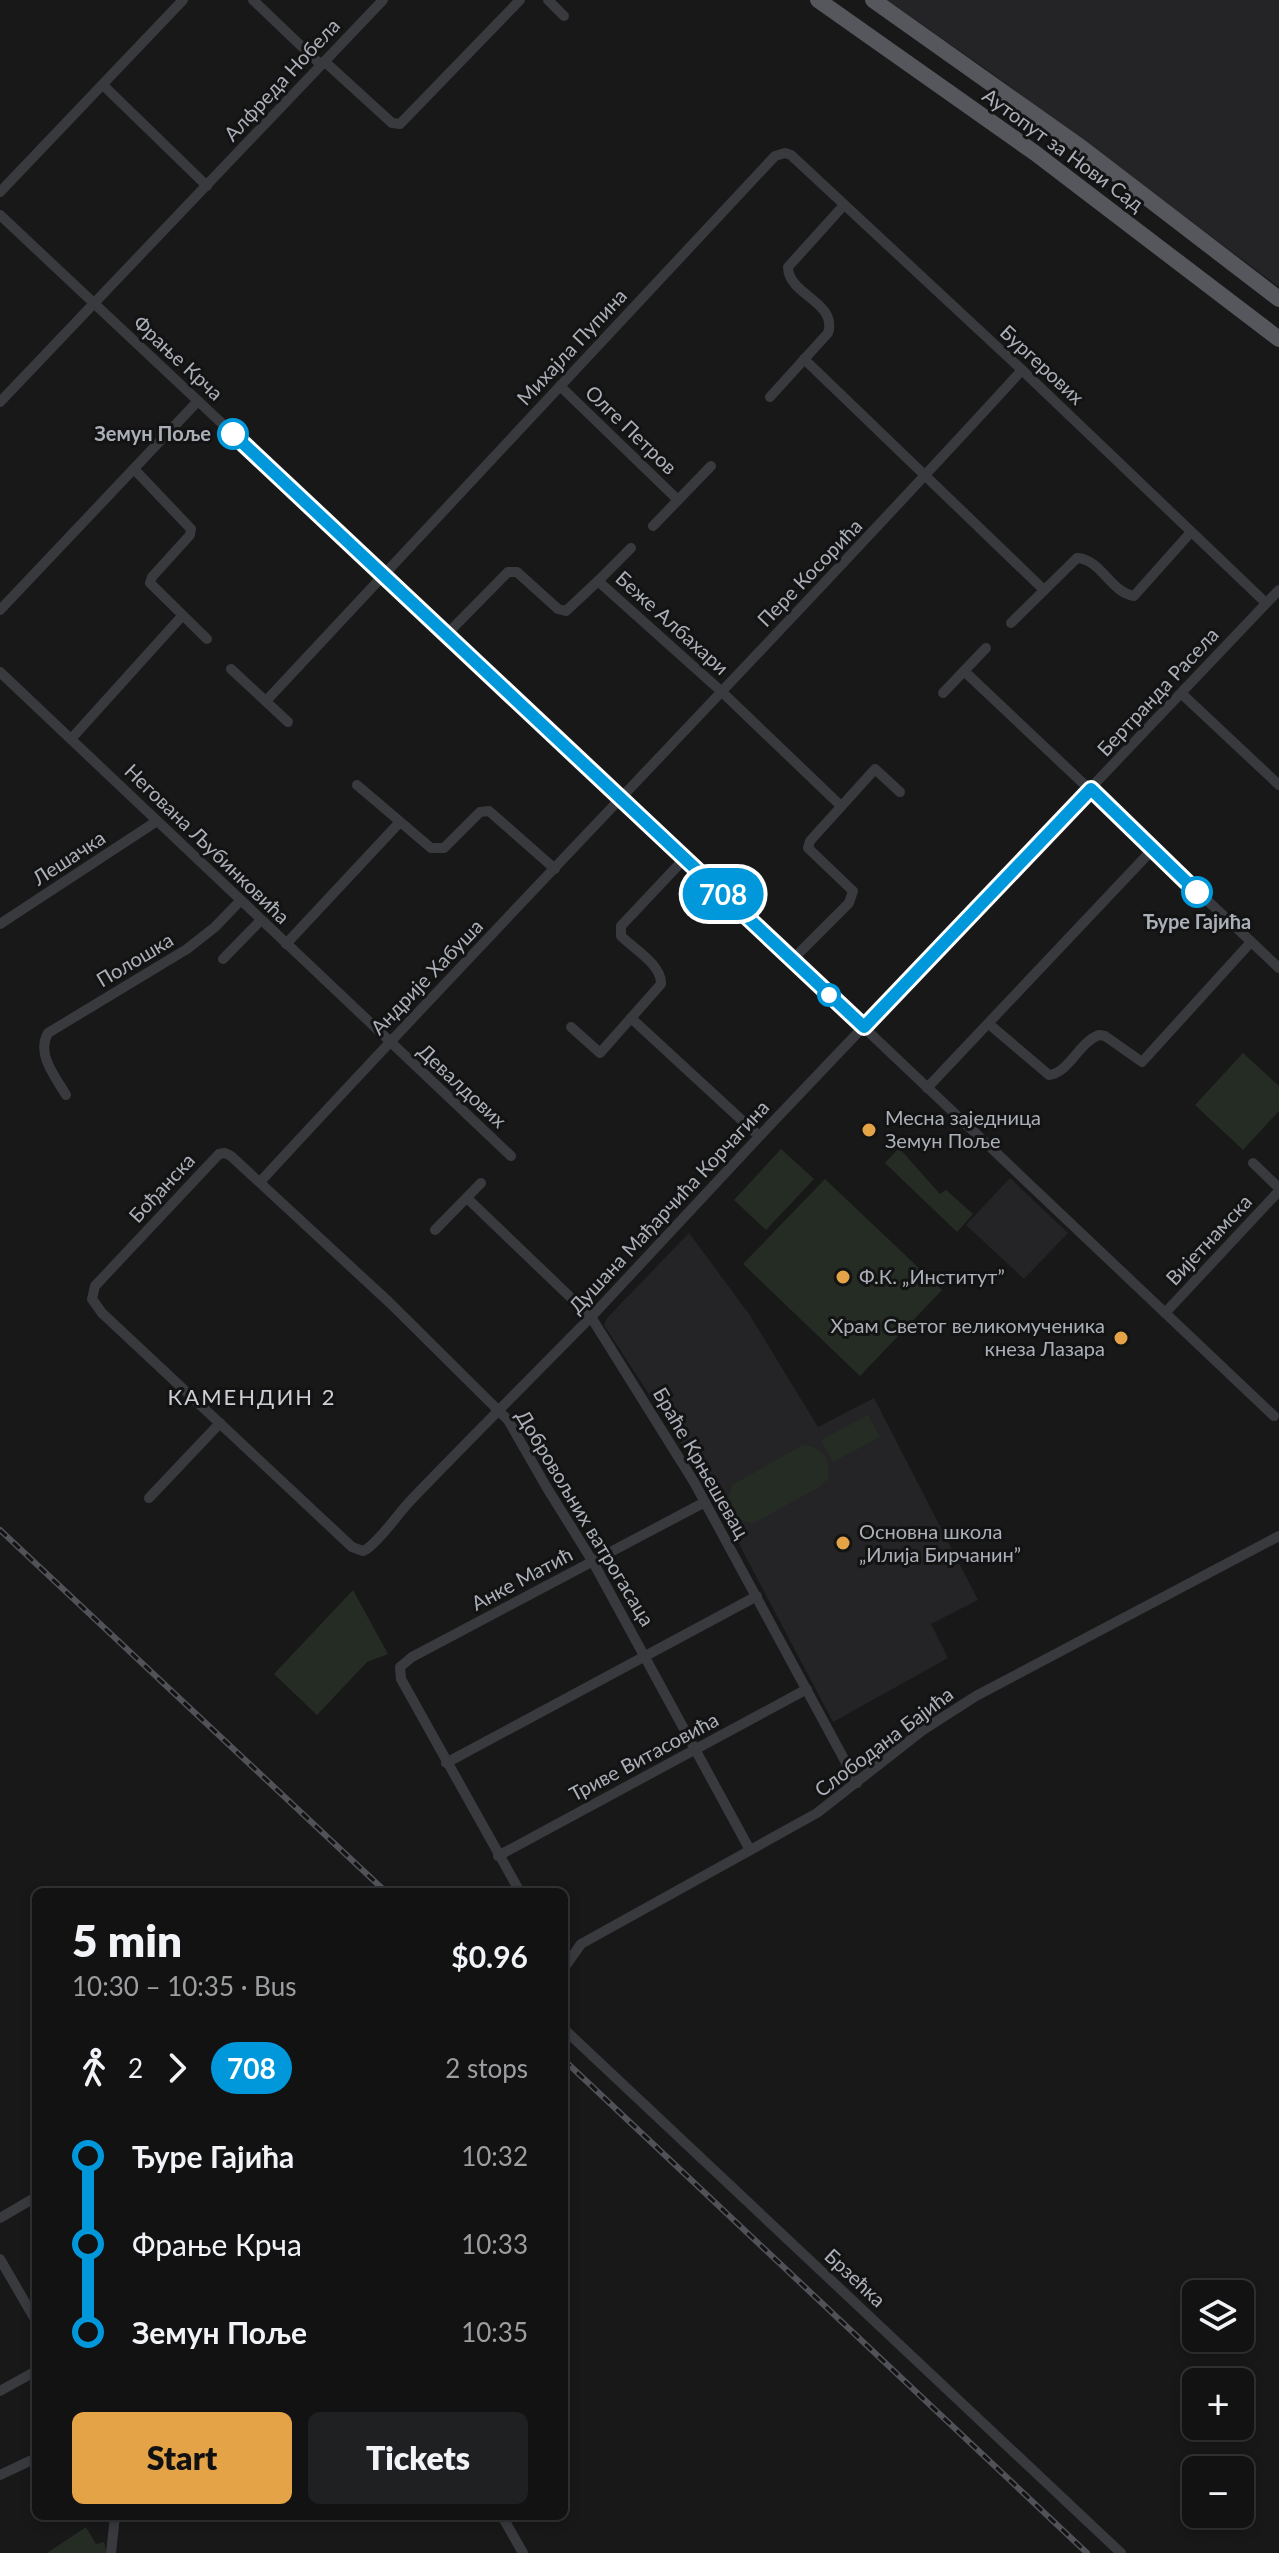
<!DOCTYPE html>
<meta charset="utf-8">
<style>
:root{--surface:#121213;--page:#1f2021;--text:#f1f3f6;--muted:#9c9ea0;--line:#313233;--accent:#e3a346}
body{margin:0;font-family:Lato,sans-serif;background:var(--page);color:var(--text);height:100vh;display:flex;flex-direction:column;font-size:30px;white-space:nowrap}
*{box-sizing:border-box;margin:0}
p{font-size:26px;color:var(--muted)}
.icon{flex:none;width:44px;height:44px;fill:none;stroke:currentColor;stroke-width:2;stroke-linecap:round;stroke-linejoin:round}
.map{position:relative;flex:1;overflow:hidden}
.sheet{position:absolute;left:32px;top:1888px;width:536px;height:632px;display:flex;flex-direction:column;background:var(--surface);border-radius:12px;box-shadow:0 4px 12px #0003,0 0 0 2px var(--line)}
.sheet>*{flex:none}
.badge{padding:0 16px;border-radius:26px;font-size:28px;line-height:52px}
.controls{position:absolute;left:1182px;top:2280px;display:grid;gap:16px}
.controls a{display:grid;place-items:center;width:72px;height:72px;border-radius:12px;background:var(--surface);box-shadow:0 4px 12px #0003,0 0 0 2px var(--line);font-size:40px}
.map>.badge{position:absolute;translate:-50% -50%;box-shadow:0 0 0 4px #fff}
.legs{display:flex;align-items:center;gap:12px;height:88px;padding:0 40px;font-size:26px}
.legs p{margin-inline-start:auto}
.summary{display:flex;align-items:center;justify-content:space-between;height:136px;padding:0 40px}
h1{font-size:44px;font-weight:800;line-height:60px}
.button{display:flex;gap:16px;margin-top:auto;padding:16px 40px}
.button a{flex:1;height:92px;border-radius:12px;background:var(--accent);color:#111;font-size:32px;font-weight:800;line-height:92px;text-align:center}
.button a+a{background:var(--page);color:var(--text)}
ul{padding:0 40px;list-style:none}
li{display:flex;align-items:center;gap:28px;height:88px;font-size:30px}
li i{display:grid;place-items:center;width:12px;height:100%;margin:0 10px;background:currentColor}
li i::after{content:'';width:20px;height:20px;margin:-10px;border:6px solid;border-radius:50%;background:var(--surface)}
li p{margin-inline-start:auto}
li:first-child i{background:linear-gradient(#0000 50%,currentColor 0)}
li:last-child i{background:linear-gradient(currentColor 50%,#0000 0)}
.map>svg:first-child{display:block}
.built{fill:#242426}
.green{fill:#242c24}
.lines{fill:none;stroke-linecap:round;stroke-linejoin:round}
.street{stroke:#393a3e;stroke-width:10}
.primary{stroke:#55575d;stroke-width:16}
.rail-casing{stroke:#505257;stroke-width:6}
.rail{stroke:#131314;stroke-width:3;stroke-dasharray:9;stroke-linecap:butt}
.line-1-casing{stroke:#fff;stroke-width:18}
.line-1{stroke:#0098da;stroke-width:12}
.stop-1-dot{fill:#fff;stroke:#0098da;stroke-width:4}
.poi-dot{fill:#e3a346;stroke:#131314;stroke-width:3}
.labels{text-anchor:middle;stroke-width:6;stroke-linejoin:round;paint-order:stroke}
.street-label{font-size:20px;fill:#abb0b8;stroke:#131314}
.stop-label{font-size:20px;font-weight:bold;fill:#abb0b8;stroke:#131314;text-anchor:end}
.poi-label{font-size:20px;fill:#abb0b8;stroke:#131314;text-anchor:start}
.neighbourhood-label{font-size:22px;letter-spacing:2px;fill:#cccfd4;stroke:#131314}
</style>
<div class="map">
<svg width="1279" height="2553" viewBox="0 0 1279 2553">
<rect width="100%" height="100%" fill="#181819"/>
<g class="built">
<polygon points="887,0 1279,0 1279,287 997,77"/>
<polygon points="1010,1178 1068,1233 1024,1279 966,1225"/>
<polygon points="689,1233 749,1314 818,1427 874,1398 978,1600 931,1624 948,1658 833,1722 708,1485 604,1325 607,1318"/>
</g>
<g class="green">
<polygon points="1243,1053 1279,1086 1279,1111 1243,1150 1195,1105"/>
<polygon points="899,1148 940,1194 946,1190 973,1214 957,1232 885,1163"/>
<polygon points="781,1149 814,1179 766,1230 734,1200"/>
<polygon points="825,1179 942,1290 860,1376 743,1264"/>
<polygon points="868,1415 880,1437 833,1462 821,1440"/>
<path d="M803,1445c21,2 28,14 25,34l-9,8 -63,35 -6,1 -13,-5 -8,-10 -1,-8 4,-15z"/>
<polygon points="353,1590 388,1654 367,1662 317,1715 274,1674"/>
<polygon points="86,2527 96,2544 104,2542 107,2553 47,2553"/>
</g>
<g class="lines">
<g class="street">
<polyline points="253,0 321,65"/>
<polyline points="548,0 564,16"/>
<polyline points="324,61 392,123 400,124 520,0"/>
<polyline points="103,85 207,186"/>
<polyline points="0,192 183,0"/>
<polyline points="0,215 685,858 1274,1416"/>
<polyline points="804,359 1044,590"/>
<polyline points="560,386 678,500"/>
<path d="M770,397l58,-64c10,-31 -40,-38 -40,-66l56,-62"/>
<polyline points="0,402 383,0"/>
<polyline points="134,469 191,529 190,535 152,577 150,583 207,639"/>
<polyline points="653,526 711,466"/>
<polyline points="598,581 631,548"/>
<polyline points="0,610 198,401"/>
<path d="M1011,623l66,-65c24,1 34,35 57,38l57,-64"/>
<polyline points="447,634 508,572 517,572 558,609 566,611 598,581 722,692 841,806"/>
<polyline points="231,669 288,722"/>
<polyline points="964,671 1279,968"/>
<polyline points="0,672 511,1156"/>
<polyline points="943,693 986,648"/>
<polyline points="1182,694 1279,785"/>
<polyline points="266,701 775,156 785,153 791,155 1022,370 1266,603"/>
<polyline points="71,739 182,616"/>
<polyline points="357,785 431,848 444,848 480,812 489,811 555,869"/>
<path d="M685,858l-64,68v10c13,13 41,29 40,48l-30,34 128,118"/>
<polyline points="0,924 157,821"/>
<polyline points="286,944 399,823"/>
<polyline points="223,959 261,920"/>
<polyline points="792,960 849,903 853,891 808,848 810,841 875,769 900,792"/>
<path d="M989,1024l60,51c20,-2 30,-33 50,-40l6,1 37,26 109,-120"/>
<polyline points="571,1027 600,1053 631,1018"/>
<polyline points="927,1088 1152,850"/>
<path d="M66,1095c-11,-19 -30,-41 -18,-62l139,-84 28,-22 25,-26"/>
<polyline points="1253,1163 1279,1188"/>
<path d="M260,1182c251,-273 512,-538 762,-812"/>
<polyline points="467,1198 591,1317 694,1482 857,1783"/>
<polyline points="435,1230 481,1183"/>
<polyline points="1165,1313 1279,1191"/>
<polyline points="149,1498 220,1423"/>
<polyline points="446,1763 757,1596"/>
<path d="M750,1850l-157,-288 -46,-74 -39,-68 -118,-117 -159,-147 -6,-3 -6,1 -124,132 -3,13 10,14 250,234 11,4 4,-2c18,-14 30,-35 46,-51 55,-57 111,-113 166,-169l12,-12 179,-192 509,-535"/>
<polyline points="498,1856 807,1689"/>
<polyline points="520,1892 401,1679 400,1667 412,1657 705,1502"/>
<polyline points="564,1968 581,1944 817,1813 923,1730 976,1696 1279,1536"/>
<polyline points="564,2029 1121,2553"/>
<polyline points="0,2218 36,2197"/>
<polyline points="0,2259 36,2321"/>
<polyline points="0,2391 36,2371"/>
<polyline points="0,2475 36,2458"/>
<polyline points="502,2516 523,2553"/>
<polyline points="111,2553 115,2516"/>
</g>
<g class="primary">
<polyline points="818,0 1035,153 1279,339"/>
<polyline points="873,0 1082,148 1279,299"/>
</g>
<defs>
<g id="rail">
<polyline points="0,1530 386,1892"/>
<polyline points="564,2060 1087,2553"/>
</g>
</defs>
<use href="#rail" class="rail-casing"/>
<use href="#rail" class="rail"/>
</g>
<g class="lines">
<defs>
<polyline id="line-1" points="233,434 864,1027 1091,789 1197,892"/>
</defs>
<use href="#line-1" class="line-1-casing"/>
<use href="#line-1" class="line-1"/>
</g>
<g class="stop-1-dot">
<circle cx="233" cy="434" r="14"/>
<circle cx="1197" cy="892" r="14"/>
<circle cx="829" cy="995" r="10"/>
</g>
<g class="poi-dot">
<circle cx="869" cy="1130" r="8"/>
<circle cx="843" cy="1277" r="8"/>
<circle cx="1121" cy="1338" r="8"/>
<circle cx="843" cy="1543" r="8"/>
</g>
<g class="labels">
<g class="street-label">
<text transform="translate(282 80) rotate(-47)" y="7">Алфреда Нобела</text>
<text transform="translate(1063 150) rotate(36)" y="7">Аутопут за Нови Сад</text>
<text transform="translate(572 347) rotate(-47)" y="7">Михајла Пупина</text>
<text transform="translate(178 358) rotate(43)" y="7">Фрање Крча</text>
<text transform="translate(1042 365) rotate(43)" y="7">Бургерових</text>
<text transform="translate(631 430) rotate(44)" y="7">Олге Петров</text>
<text transform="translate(810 573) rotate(-46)" y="7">Пере Косорића</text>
<text transform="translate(672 623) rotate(42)" y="7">Беже Албахари</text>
<text transform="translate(1158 692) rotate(-47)" y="7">Бертранда Расела</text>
<text transform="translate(207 844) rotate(44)" y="7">Негована Љубинковића</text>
<text transform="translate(69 858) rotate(-33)" y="7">Лешачка</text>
<text transform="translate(135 960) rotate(-31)" y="7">Полошка</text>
<text transform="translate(427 977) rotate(-46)" y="7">Андрије Хабуша</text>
<text transform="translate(462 1086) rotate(43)" y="7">Девалдових</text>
<text transform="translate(162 1188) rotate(-47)" y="7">Бођанска</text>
<text transform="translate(669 1207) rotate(-47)" y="7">Душана Мађарчића Корчагина</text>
<text transform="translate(1209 1240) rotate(-47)" y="7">Вијетнамска</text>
<text transform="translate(701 1463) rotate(60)" y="7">Браће Крњешевац</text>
<text transform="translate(585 1518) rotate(59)" y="7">Добровољних ватрогасаца</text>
<text transform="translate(522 1579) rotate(-28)" y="7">Анке Матић</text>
<text transform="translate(884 1742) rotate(-37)" y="7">Слободана Бајића</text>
<text transform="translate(644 1757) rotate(-28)" y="7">Триве Витасовића</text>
<text transform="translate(855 2278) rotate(43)" y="7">Брзећка</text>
</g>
<g class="stop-label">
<text x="211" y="441">Земун Поље</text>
<text x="1197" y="929" text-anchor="middle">Ђуре Гајића</text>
</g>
<g class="poi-label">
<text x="885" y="1125">Месна заједница<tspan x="885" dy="23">Земун Поље</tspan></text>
<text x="859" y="1284">Ф.К. „Институт”</text>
<text x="1105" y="1333" text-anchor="end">Храм Светог великомученика<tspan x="1105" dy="23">кнеза Лазара</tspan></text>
<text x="859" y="1539">Основна школа<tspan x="859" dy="23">„Илија Бирчанин”</tspan></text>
</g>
<g class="neighbourhood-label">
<text x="252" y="1405">КАМЕНДИН 2</text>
</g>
</g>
</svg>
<div class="controls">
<a><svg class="icon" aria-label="layers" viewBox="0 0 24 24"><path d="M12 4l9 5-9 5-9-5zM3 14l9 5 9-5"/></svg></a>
<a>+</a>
<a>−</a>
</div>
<b class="badge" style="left:723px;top:894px;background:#0098da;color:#fff">708</b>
<section class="sheet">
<div class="summary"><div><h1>5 min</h1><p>10:30 – 10:35 · Bus</p></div><b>$0.96</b></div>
<div class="legs"><svg class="icon" aria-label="walk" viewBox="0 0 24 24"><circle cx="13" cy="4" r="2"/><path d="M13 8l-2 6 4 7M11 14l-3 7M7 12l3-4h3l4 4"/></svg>2<svg class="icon" aria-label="forward" viewBox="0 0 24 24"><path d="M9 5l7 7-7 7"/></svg><b class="badge" style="background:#0098da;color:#fff">708</b><p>2 stops</p></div>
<ul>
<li><i style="color:#0098da"></i><b>Ђуре Гајића</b><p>10:32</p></li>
<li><i style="color:#0098da"></i><span>Фрање Крча</span><p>10:33</p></li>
<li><i style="color:#0098da"></i><b>Земун Поље</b><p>10:35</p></li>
</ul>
<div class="button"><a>Start</a><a>Tickets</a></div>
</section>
</div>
